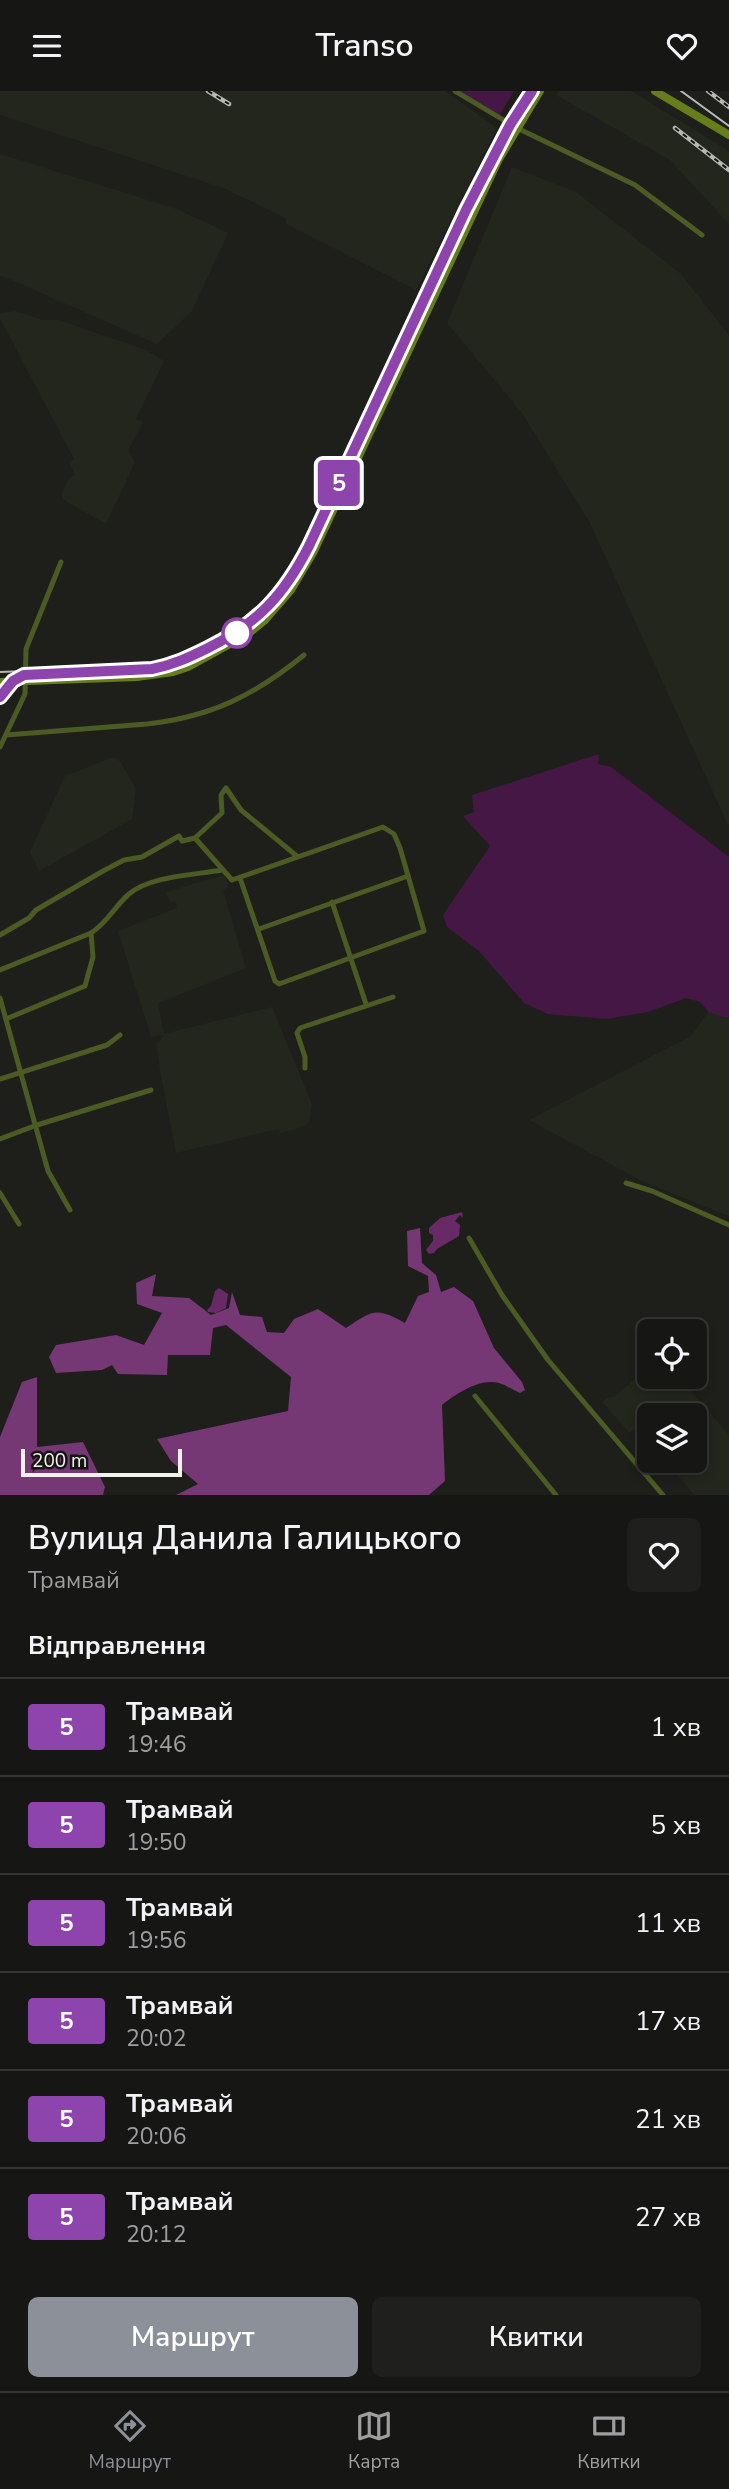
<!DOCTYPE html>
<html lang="uk">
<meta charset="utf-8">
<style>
:root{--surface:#161714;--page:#1f201d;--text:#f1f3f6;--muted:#9e9fa0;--line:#353634;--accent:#8c9099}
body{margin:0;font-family:"Nunito Sans",sans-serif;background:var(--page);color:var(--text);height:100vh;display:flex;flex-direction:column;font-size:26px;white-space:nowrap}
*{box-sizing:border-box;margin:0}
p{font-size:23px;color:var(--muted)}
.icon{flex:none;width:38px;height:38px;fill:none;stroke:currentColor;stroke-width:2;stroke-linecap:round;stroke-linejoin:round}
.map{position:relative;height:1404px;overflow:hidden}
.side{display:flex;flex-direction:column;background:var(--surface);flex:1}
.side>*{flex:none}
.badge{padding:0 14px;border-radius:5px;font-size:24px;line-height:46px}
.fabs{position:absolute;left:637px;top:1228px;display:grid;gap:14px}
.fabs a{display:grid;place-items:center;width:70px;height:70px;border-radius:10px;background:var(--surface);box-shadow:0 4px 10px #0003,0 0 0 2px var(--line);font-size:35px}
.scale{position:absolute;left:21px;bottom:18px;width:161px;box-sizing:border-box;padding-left:7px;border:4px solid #f0f2ee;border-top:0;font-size:19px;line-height:24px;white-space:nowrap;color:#f0f2ee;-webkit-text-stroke:5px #151612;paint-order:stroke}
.map>.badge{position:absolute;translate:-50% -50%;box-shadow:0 0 0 4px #fff}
h2{padding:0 28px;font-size:26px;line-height:63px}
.round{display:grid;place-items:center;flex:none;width:74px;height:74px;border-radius:10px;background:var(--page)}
.headline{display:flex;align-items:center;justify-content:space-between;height:119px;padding:0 28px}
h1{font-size:33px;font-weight:600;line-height:52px}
.primary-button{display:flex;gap:14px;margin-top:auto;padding:14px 28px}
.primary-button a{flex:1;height:80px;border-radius:10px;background:var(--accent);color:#fff;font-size:28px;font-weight:600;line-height:80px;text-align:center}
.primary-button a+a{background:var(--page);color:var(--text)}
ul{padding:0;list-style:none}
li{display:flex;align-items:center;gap:21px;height:98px;padding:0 28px;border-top:2px solid var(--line)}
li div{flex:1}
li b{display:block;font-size:26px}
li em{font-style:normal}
li .badge{min-width:77px;font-weight:700;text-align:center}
header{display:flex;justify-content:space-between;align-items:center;height:91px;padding:0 28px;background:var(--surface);font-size:32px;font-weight:600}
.dock{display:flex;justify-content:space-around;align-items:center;height:98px;border-top:2px solid var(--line);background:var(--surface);font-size:19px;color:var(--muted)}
.dock a{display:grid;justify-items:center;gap:4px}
.dock .selected{color:var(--accent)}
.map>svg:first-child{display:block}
.built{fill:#23261c}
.green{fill:#441744}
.forest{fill:#763775}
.water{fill:#682a67}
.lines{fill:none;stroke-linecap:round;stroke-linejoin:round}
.street{stroke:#4b5b23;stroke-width:5}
.secondary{stroke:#657d1a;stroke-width:8}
.tram{stroke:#b6b8b4;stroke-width:2}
.rail-casing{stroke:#b6b8b4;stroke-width:4.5}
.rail{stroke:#151612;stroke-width:2;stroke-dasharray:5;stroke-linecap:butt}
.line-casing{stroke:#fff;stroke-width:16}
.line{stroke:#8e44ad;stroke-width:10}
.stop-dot{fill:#fff;stroke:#8e44ad;stroke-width:3.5}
</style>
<header><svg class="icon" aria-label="menu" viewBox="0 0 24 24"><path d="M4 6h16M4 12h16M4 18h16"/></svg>Transo<svg class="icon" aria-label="heart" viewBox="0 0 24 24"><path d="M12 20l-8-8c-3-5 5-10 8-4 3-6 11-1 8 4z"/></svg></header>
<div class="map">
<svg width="729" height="1404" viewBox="0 0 729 1404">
<rect width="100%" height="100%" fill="#1e1f1b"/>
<g class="built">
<polygon points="0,0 445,0 497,37 416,199 286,133 286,127 223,97 0,24"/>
<polygon points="559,0 631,0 729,60 729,133 670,69 556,4"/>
<polygon points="0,63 177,118 228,142 192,220 157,253 0,184"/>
<polygon points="512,76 576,101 681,183 729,244 729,736 590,432 522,322 447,232"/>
<polygon points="15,220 43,229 58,229 144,258 164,270 136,328 143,331 128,360 135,371 106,433 64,409 61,403 69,387 75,384 69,371 74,368 0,227 0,223"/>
<polygon points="113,666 120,670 136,698 132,728 39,780 30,761 65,685"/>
<polygon points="224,784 229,796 223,799 246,877 158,912 164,943 272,916 312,1013 309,1031 303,1036 280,1042 279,1038 176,1062 160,980 157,952 164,944 151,946 118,840 177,817 175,810 170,811 166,801"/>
<polygon points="729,893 729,1125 646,1092 529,1029 691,945"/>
<polygon points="649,1276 649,1286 678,1286 729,1344 729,1404 694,1404 666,1370 695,1370 695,1325 649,1325 649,1350 638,1335 630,1342 602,1311 607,1307 614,1306"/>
</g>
<g class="green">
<polygon points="460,0 514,0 499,25"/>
<polygon points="599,663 598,673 611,676 729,766 729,926 723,926 709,921 700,911 686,907 648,921 606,928 548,923 524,912 479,860 447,836 443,824 490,755 463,725 474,721 472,704"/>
</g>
<g class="forest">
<path d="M420,1137l2,35 14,12 5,17 13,-5 19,14 21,47 28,34 3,8 -5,3c-7,-3 -14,-8 -21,-10 -20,-5 -43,11 -57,22l3,76 -16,14h-253l22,-11 -27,-23 -14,-22 131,-28 3,-34 -65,-52 -13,3 -3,27h-42l-1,20 -49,-1 -6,-9 -10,5 -46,3 -7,-16 7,-12 60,-10 28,10 18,-32 -25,-9 -1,-21 20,-9 -4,22 37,2 22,17 18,-7 3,-16 8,23 22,2 5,15 17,1 10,-14 24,-10 28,19c27,-18 30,-21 59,-5l13,-27 11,-4 -1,-16 -20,-10 -1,-35z"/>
<polygon points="37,1286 37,1356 83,1351 105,1396 103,1404 0,1404 0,1346 22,1291"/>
</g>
<g class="water">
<polygon points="462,1121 463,1127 460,1124 455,1130 460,1134 459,1145 437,1158 434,1162 429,1163 426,1159 433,1150 433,1144 429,1142 429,1137 440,1127"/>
<polygon points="219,1197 228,1203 226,1217 216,1222 208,1221 207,1219 211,1215 215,1200"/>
</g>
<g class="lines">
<g class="street">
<polyline points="455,0 517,37 635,94 702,144"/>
<path d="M6,644l141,-11c64,-7 108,-29 157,-69"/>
<polyline points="0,656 25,603 26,558 61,471"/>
<polyline points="240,787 275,890 279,893 424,840 400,757 394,743 383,736 232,789 195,747 222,722 221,704 226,697 241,719 298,766"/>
<polyline points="332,811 366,913"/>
<polyline points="259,838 408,785"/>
<polyline points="0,844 29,827 36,819 103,780 124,769 142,766 179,745 182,750 195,747"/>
<path d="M0,879l91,-37c16,-10 24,-27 38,-39 21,-18 65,-19 93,-24"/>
<polyline points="0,907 48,1080 70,1119"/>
<polyline points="6,928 85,895 93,866 91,842"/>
<polyline points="305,977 305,966 297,942 300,937 393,906"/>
<polyline points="0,988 107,954 120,944"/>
<polyline points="0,1048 37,1034 151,999"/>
<polyline points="626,1092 652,1100 729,1134"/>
<polyline points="0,1102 19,1133"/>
<polyline points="469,1147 502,1204 548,1269 663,1404"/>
<polyline points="475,1305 556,1404"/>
</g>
<g class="secondary">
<polyline points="655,0 729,44"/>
<polyline points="0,591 137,586 173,581 188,576 248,543 264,530 291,499 313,462 498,70 540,0"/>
</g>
<g class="tram">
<polyline points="681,0 729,35"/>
<polyline points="0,581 25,580"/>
<path d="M0,606l13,-16 11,-6 128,-6c21,-4 38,-12 56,-21 50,-25 76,-54 101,-102l157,-336 44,-85 22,-34"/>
</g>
<defs>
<g id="rail">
<polyline points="208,0 229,13"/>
<polyline points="708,0 729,16"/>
<polyline points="675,37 729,79"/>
</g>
</defs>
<use href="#rail" class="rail-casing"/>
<use href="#rail" class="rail"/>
</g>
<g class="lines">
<defs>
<path id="line" d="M0,606l13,-16 11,-6 128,-6c21,-4 38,-12 56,-21 50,-25 76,-53 101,-102l157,-336 44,-85 22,-34"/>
</defs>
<use href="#line" class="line-casing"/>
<use href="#line" class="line"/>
</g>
<circle class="stop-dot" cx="237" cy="542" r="14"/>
</svg>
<div class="fabs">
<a><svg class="icon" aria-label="locate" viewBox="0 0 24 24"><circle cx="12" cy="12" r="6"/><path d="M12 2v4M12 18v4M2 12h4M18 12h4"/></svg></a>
<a><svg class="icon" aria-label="layers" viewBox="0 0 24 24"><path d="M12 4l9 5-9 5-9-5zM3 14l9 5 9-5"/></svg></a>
</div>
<div class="scale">200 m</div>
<b class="badge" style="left:339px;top:392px;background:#8e44ad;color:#fff">5</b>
</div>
<section class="side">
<div class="headline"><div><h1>Вулиця Данила Галицького</h1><p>Трамвай</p></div><a class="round"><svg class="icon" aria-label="heart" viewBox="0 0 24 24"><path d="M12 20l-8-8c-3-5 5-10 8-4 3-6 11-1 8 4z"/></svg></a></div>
<h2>Відправлення</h2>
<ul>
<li><span class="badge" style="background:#8e44ad;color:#fff">5</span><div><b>Трамвай</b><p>19:46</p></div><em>1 хв</em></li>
<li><span class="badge" style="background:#8e44ad;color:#fff">5</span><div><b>Трамвай</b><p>19:50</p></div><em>5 хв</em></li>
<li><span class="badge" style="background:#8e44ad;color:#fff">5</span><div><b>Трамвай</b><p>19:56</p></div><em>11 хв</em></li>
<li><span class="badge" style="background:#8e44ad;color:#fff">5</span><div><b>Трамвай</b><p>20:02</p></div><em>17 хв</em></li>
<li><span class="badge" style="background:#8e44ad;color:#fff">5</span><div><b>Трамвай</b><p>20:06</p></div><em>21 хв</em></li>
<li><span class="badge" style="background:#8e44ad;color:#fff">5</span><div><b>Трамвай</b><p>20:12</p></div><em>27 хв</em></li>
</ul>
<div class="primary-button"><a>Маршрут</a><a>Квитки</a></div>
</section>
<nav class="dock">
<a class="selected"><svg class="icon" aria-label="directions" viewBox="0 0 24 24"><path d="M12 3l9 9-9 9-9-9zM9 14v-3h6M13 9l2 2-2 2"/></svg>Маршрут</a>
<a><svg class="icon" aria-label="map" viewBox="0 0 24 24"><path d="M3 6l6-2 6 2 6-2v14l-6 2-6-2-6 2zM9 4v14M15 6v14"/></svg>Карта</a>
<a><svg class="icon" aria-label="tickets" viewBox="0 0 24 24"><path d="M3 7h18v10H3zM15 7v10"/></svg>Квитки</a>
</nav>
